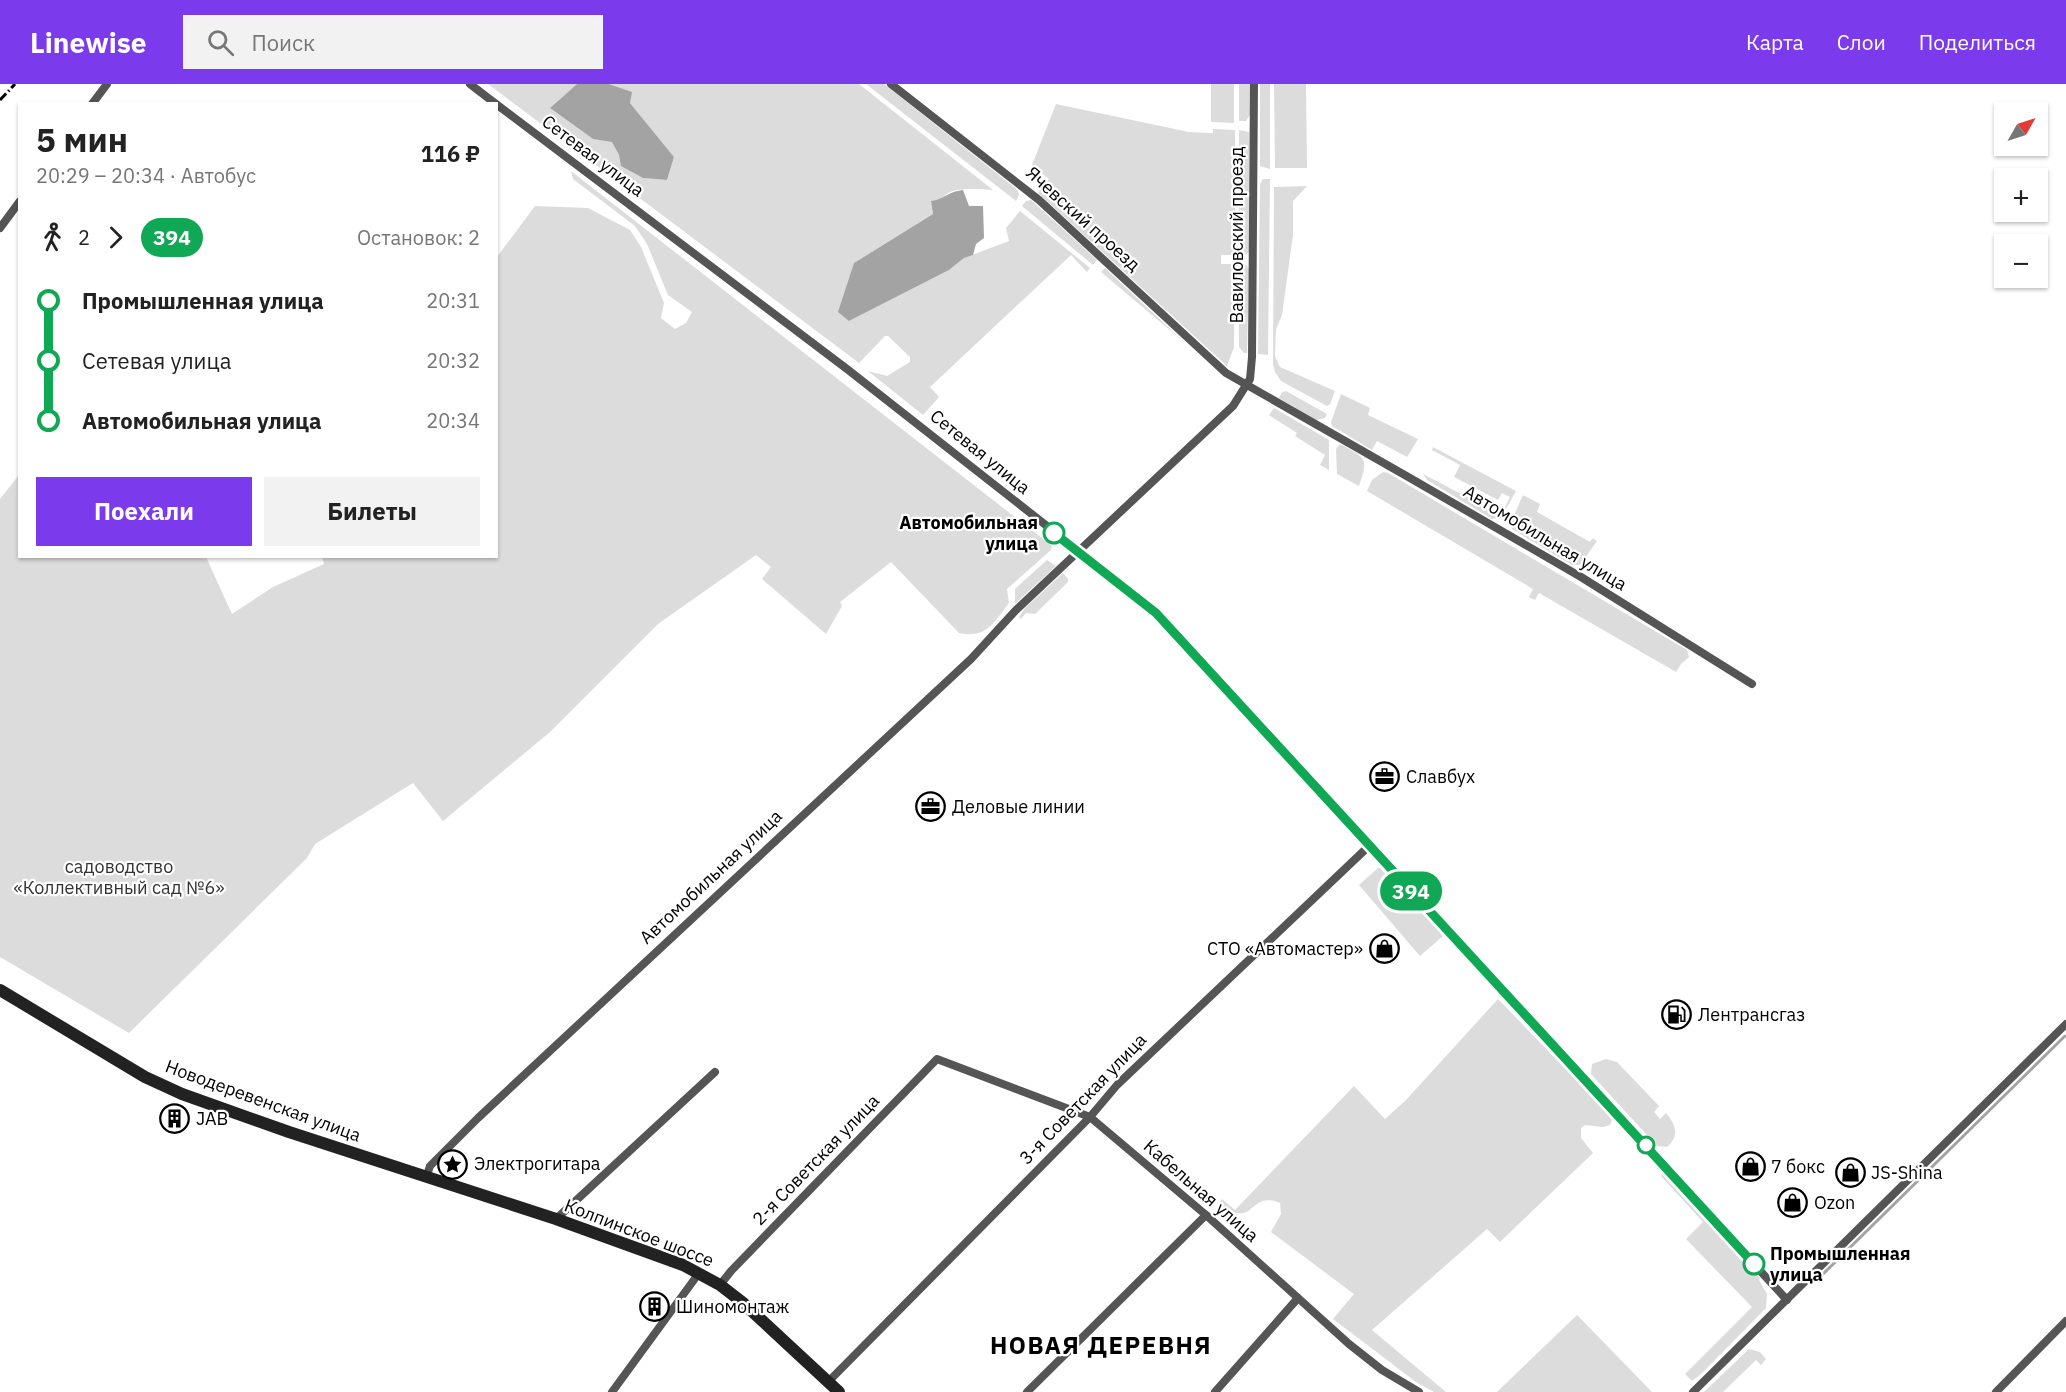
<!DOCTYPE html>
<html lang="ru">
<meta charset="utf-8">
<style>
:root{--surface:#fff;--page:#f2f2f2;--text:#222;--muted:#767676;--accent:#7c3aed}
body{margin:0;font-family:"IBM Plex Sans",sans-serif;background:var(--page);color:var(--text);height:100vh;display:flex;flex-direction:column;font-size:22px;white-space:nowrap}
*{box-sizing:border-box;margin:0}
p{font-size:20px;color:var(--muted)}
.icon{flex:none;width:33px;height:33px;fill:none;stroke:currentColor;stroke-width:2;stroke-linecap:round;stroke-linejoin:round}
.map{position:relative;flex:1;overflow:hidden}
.drawer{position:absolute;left:18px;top:18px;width:480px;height:456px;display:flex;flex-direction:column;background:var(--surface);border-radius:0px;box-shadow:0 2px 4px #0004}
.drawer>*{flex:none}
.badge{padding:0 12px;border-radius:20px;font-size:21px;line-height:39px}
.needle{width:39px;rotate:51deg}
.fabs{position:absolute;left:1994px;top:18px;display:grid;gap:12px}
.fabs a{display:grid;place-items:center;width:54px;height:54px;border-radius:0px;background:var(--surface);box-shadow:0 2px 4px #0004;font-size:30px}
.map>.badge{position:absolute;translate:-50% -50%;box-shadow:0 0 0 3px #fff}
.legs{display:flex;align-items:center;gap:9px;height:66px;padding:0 18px;font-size:20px}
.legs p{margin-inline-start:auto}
.overview{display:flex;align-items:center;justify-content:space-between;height:102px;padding:0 18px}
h1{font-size:33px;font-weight:700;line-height:45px}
.action{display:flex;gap:12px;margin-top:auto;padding:12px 18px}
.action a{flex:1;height:69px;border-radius:0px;background:var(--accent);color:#fff;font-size:24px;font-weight:700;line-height:69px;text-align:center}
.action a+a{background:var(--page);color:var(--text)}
ul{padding:0 18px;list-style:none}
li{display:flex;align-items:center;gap:21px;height:60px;font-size:22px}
li i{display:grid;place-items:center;width:9px;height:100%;margin:0 8px;background:currentColor}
li i::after{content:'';width:15px;height:15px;margin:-8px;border:4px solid;border-radius:50%;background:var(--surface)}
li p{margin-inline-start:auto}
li:first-child i{background:linear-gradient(#0000 50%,currentColor 0)}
li:last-child i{background:linear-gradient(currentColor 50%,#0000 0)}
header{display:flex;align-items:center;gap:36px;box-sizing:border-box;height:84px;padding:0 30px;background:var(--accent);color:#fff}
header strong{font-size:28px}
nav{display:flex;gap:33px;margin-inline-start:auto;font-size:21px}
.search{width:420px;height:54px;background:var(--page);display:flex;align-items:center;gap:15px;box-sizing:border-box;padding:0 21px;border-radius:0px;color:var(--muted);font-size:22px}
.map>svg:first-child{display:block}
.green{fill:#dcdcdc}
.water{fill:#a3a3a3}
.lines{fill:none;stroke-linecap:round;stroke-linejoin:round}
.stream{stroke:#a3a3a3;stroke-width:3}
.minor{stroke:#555;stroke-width:8}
.secondary{stroke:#222;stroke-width:12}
.rail{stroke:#000;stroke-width:3;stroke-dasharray:9 3 1.5 3;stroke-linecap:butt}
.line-1-casing{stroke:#fff;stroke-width:14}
.line-1{stroke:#10a855;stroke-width:9}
.stop-1-dot{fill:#fff;stroke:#10a855;stroke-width:3}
.labels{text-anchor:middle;stroke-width:4.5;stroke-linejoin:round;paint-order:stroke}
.street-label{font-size:18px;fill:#000;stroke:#fff}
.stop-label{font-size:18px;font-weight:bold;fill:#000;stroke:#fff;text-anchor:end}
.poi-label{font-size:18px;fill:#000;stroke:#fff;text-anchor:start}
.park-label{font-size:18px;fill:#333;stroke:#fff}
.district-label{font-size:24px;font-weight:bold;letter-spacing:1.5px;fill:#000;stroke:#fff}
</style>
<header>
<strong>Linewise</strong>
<div class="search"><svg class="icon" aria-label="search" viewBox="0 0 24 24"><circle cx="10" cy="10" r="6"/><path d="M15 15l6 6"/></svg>Поиск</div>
<nav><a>Карта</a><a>Слои</a><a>Поделиться</a></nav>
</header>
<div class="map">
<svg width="2066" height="1308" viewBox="0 0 2066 1308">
<rect width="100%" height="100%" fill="#fff"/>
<g class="green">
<path d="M488,0h89l-27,24 43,31 19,2 7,14 3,11 21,12 24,2 7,-23 -44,-54 1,-11 -22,-8h250l134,106c-13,-1 -27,-2 -40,1 -10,3 -7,8 -22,10l2,13 -79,49 -5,58 100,-51 15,-12 45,-17 -3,-13 14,-17 70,57 -3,4 -16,-17 -141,132 9,10 -16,18 -55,-44 19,5 23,-14v-5l-22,-21h-3l-26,27z"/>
<polygon points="866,0 884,0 1014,103 1018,107 1019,111 1016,117"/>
<polygon points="1211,0 1234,0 1234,39 1211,38"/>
<polygon points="1239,0 1250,0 1250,31 1246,37 1239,37"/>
<polygon points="1260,0 1270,0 1270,85 1260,82"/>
<polygon points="1274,0 1306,0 1307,84 1275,84"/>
<polygon points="1056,20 1189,48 1213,49 1213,45 1235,46 1235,171 1221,171 1221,180 1235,180 1234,263 1227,282 1038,109 1049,95 1032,81"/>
<polygon points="1239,46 1249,48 1249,168 1244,172 1239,172"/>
<path d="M571,87l481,375 -1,4 -44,39 2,14c-15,19 -22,36 -50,30l-68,-71 -51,40 2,4 -16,28 -64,-55 9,-12 -15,-12 -98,69 -108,108 -107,89 -30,-38 -98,61 -8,14 -178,175 -129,-76v-458l19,-24 1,81 186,1 26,57 41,-27 51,-23 -2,-7 174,-1 1,-299 38,-51 53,2 42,22 11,17 23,56 -3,15 14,11 11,-6 6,-11 -24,-17 -21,-51 -12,-18 -62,-47z"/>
<polygon points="1263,95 1270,95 1268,271 1258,270 1260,100"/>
<polygon points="1307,102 1293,117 1293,151 1282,231 1276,245 1275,272 1280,283 1335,307 1330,320 1327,322 1281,297 1275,288 1273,280 1274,103"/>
<polygon points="1031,116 1097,176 1093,181 1022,122 1026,117"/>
<polygon points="1238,180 1246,181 1249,185 1247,269 1244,269 1239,263"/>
<polygon points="1105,184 1184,258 1101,188"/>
<polygon points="1286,307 1327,330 1325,334 1316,336 1279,314 1282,308"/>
<polygon points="1341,310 1370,324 1368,331 1418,355 1407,373 1377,357 1372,366 1332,342 1331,338"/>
<polygon points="1274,324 1329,356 1329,386 1320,381 1325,371 1295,352 1297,349 1269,331"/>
<path d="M1340,360c26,14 29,14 19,42l-22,-12 -1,-25z"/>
<polygon points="1433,363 1516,407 1501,434 1492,435 1427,396 1423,390 1501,431 1510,413 1502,409 1498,416 1454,393 1460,381 1432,366"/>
<polygon points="1383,388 1388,389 1687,566 1689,573 1681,580 1676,588 1539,509 1535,516 1529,513 1533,505 1367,407 1372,396"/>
<polygon points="1523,411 1540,420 1537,428 1590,458 1593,454 1597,457 1580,481 1572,481 1512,445 1510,440"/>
<polygon points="1047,476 1056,482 1015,520 1015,505"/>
<polygon points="1063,489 1068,495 1068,498 1035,530 1026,529 1021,535 1019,533 1025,524"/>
<polygon points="1379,783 1443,852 1420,872 1359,801"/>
<path d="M1498,915l115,119 -3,7 -7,2 -18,-2 -4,3v10l12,15 -93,89 -13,-13 -115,101 74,62h-12l-18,-10 -83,-63 21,-25 -83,-62 10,-18 -1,-11c-27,-11 -25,14 -44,10 -6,-1 -12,-6 -17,-10l3,-4 13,11 119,-124 31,33 21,-19z"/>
<path d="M1606,975l11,3 42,44 -5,6 6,7 6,-6c10,12 14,23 1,34l-10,-1 -66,-72 1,-10z"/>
<polygon points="1662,1090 1760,1194 1759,1196 1767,1210 1766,1224 1701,1290 1692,1297 1685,1290 1752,1223 1686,1155 1703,1138 1661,1092"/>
<polygon points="1577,1231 1652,1308 1497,1308"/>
<polygon points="1749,1265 1760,1268 1766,1275 1761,1281 1756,1276 1723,1308 1704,1308"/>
</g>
<g class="water">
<polygon points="577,0 609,0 632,8 630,19 674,73 667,96 643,94 621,82 619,71 612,58 593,55 550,24"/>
<path d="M963,106l6,16h14l1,32 -8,6 -3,11 -9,3 -15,12 -100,51 -11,-9 16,-49 79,-49 -2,-13c14,-2 16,-9 32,-11z"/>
</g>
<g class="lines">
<polyline class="stream" points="1822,1191 2065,952"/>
<g class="minor">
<polyline points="470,0 496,20"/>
<polyline points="891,0 1039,116 1226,289 1410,394 1581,493 1752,600"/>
<polyline points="92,20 107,0"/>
<polyline points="496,20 847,285 1145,519 1787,1216"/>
<polyline points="0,144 20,117"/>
<polyline points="426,1094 430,1082 478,1034 971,575 1016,526 1233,322 1250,295 1252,273 1254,0"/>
<polyline points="556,1135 715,988"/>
<polyline points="720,1201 731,1187 937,975 1090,1033 1206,1131 1349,1260 1382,1286 1419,1308"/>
<polyline points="828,1298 1090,1033 1117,1001 1369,762"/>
<polyline points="612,1308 699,1189"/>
<polyline points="1027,1308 1206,1131"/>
<polyline points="1215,1308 1298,1214"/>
<polyline points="1693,1308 2066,940"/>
<polyline points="1996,1308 2066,1237"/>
</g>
<polyline class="secondary" points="0,906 145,993 182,1010 289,1048 556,1135 683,1181 720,1201 742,1218 839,1308"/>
<polyline class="rail" points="0,16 15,0"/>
</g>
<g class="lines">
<defs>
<polyline id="line-1" points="1054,449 1156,529 1754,1180"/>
</defs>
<use href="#line-1" class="line-1-casing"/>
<use href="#line-1" class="line-1"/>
</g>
<defs>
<symbol id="office-ring" viewBox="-11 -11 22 22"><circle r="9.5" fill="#fff" stroke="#000" stroke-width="1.5"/><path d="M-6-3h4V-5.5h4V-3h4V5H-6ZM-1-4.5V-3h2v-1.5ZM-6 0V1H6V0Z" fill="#000"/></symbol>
<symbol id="shop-ring" viewBox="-11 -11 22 22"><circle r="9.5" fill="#fff" stroke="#000" stroke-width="1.5"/><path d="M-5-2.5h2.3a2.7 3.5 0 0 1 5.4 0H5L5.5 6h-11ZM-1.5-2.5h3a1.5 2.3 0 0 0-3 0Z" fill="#000"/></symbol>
<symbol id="fuel-ring" viewBox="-11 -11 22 22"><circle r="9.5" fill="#fff" stroke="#000" stroke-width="1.5"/><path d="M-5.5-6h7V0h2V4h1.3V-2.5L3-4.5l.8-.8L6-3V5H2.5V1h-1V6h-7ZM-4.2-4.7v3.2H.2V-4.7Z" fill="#000"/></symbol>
<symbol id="building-ring" viewBox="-11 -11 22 22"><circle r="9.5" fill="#fff" stroke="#000" stroke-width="1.5"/><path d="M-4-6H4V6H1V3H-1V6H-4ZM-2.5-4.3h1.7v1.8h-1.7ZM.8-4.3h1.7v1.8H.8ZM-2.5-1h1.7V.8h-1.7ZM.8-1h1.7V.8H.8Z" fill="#000"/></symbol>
<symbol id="sight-ring" viewBox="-11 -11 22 22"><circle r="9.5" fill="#fff" stroke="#000" stroke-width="1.5"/><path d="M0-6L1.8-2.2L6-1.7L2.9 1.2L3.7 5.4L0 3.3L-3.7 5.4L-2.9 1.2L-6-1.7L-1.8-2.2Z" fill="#000"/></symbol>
</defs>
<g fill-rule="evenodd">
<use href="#office-ring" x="1368" y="676" width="33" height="33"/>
<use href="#office-ring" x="914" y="706" width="33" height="33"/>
<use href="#shop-ring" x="1368" y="848" width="33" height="33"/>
<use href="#fuel-ring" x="1660" y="914" width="33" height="33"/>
<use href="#building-ring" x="158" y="1018" width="33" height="33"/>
<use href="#sight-ring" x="436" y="1064" width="33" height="33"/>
<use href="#shop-ring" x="1734" y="1066" width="33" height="33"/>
<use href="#shop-ring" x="1834" y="1072" width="33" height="33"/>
<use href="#shop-ring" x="1776" y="1102" width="33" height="33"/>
<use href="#building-ring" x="638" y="1206" width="33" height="33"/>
</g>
<g class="stop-1-dot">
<circle cx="1054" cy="449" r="10"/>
<circle cx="1646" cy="1061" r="8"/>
<circle cx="1754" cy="1180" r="10"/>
</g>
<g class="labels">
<g class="street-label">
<text transform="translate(593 72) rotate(37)" y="6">Сетевая улица</text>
<text transform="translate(1083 135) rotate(42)" y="6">Ячевский проезд</text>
<text transform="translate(1237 151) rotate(-90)" y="6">Вавиловский проезд</text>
<text transform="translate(980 368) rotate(39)" y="6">Сетевая улица</text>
<text transform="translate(1545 454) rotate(31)" y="6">Автомобильная улица</text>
<text transform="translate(711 793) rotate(-43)" y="6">Автомобильная улица</text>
<text transform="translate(1083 1015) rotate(-46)" y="6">3-я Советская улица</text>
<text transform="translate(263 1017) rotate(20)" y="6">Новодеревенская улица</text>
<text transform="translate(816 1076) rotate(-46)" y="6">2-я Советская улица</text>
<text transform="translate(1201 1107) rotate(41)" y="6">Кабельная улица</text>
<text transform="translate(639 1149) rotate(21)" y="6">Колпинское шоссе</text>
</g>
<g class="stop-label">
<text x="1038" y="445">Автомобильная<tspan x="1038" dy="21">улица</tspan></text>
<text x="1770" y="1176" text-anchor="start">Промышленная<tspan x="1770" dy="21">улица</tspan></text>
</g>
<g class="poi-label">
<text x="1406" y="699">Славбух</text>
<text x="952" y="729">Деловые линии</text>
<text x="1363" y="871" text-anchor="end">СТО «Автомастер»</text>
<text x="1698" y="937">Лентрансгаз</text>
<text x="196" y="1041">JAB</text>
<text x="474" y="1086">Электрогитара</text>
<text x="1771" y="1089">7 бокс</text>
<text x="1871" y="1095">JS-Shina</text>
<text x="1814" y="1125">Ozon</text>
<text x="676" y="1229">Шиномонтаж</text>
</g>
<g class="park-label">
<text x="119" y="789">садоводство<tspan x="119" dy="21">«Коллективный сад №6»</tspan></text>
</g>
<g class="district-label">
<text x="1101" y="1270">НОВАЯ ДЕРЕВНЯ</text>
</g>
</g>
</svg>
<div class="fabs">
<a><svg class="needle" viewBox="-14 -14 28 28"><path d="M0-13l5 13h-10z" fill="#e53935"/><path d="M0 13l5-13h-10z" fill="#767676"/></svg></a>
<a>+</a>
<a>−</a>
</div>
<b class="badge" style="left:1411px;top:807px;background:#10a855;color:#fff">394</b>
<section class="drawer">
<div class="overview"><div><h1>5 мин</h1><p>20:29 – 20:34 · Автобус</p></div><b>116 ₽</b></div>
<div class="legs"><svg class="icon" aria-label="walk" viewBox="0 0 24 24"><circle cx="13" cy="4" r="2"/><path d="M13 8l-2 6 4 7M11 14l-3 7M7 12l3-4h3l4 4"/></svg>2<svg class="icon" aria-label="forward" viewBox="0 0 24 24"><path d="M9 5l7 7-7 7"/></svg><b class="badge" style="background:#10a855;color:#fff">394</b><p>Остановок: 2</p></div>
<ul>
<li><i style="color:#10a855"></i><b>Промышленная улица</b><p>20:31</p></li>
<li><i style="color:#10a855"></i><span>Сетевая улица</span><p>20:32</p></li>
<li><i style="color:#10a855"></i><b>Автомобильная улица</b><p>20:34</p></li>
</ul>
<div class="action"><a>Поехали</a><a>Билеты</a></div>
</section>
</div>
